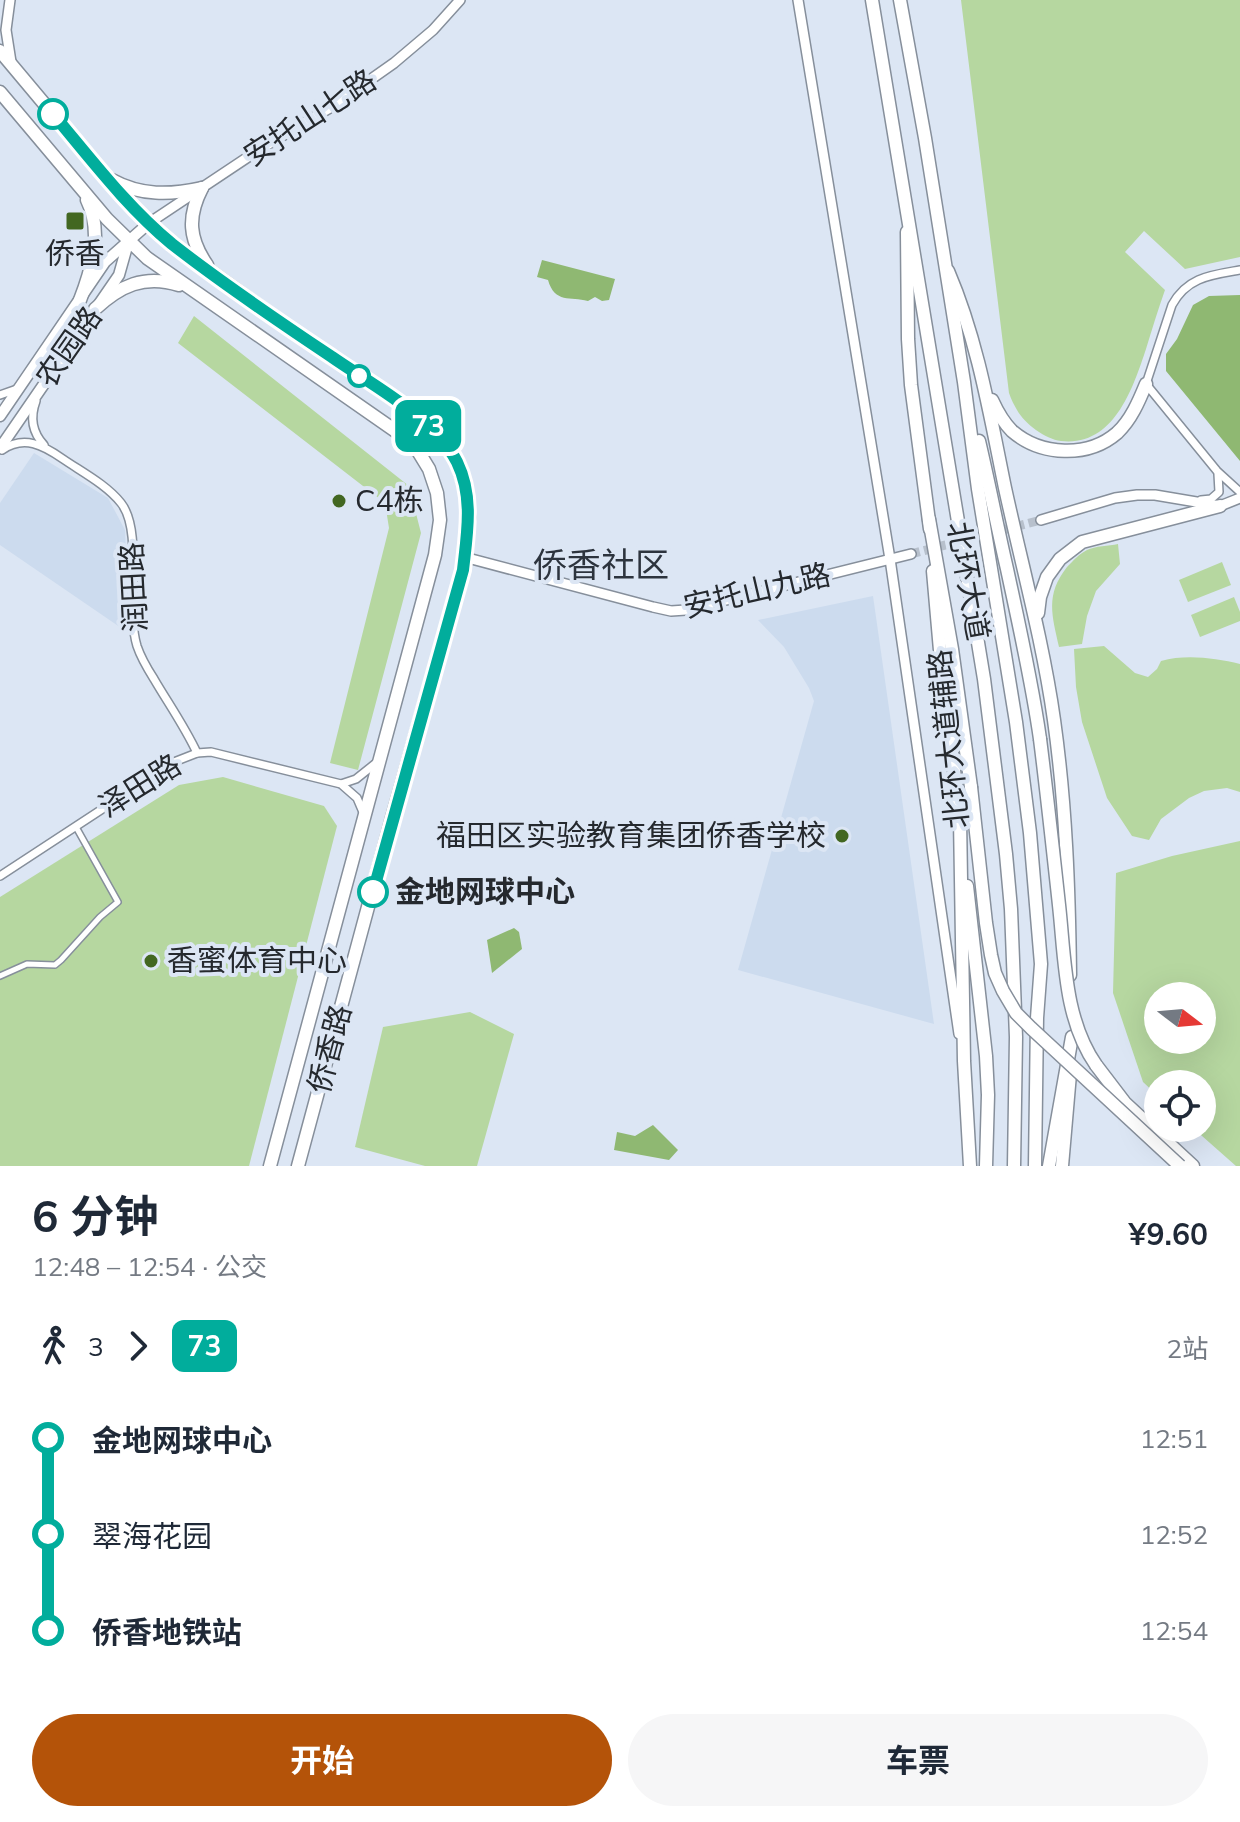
<!DOCTYPE html>
<html lang="zh">
<meta charset="utf-8">
<style>
:root{--surface:#fff;--page:#f6f6f7;--text:#1f2937;--muted:#747a83;--accent:#b45309}
body{margin:0;font-family:Mulish,"Noto Sans SC",sans-serif;background:var(--page);color:var(--text);height:100vh;display:flex;flex-direction:column;font-size:30px;white-space:nowrap}
*{box-sizing:border-box;margin:0}
p{font-size:26px;color:var(--muted)}
.icon{flex:none;width:44px;height:44px;fill:none;stroke:currentColor;stroke-width:2;stroke-linecap:round;stroke-linejoin:round}
.map{position:relative;height:1166px;overflow:hidden}
.drawer{display:flex;flex-direction:column;background:var(--surface);flex:1}
.drawer>*{flex:none}
.badge{padding:0 16px;border-radius:12px;font-size:28px;line-height:52px}
.needle{width:52px;rotate:106deg}
.tools{position:absolute;left:1144px;top:982px;display:grid;gap:16px}
.tools a{display:grid;place-items:center;width:72px;height:72px;border-radius:50%;background:var(--surface);box-shadow:0 8px 32px #0002;font-size:40px}
.map>.badge{position:absolute;translate:-50% -50%;box-shadow:0 0 0 4px #fff}
.legs{display:flex;align-items:center;gap:12px;height:88px;padding:0 32px;font-size:26px}
.legs p{margin-inline-start:auto}
.overview{display:flex;align-items:center;justify-content:space-between;height:136px;padding:0 32px}
h1{font-size:44px;font-weight:700;line-height:60px}
.action{display:flex;gap:16px;margin-top:auto;padding:16px 32px}
.action a{flex:1;height:92px;border-radius:48px;background:var(--accent);color:#fff;font-size:32px;font-weight:700;line-height:92px;text-align:center}
.action a+a{background:var(--page);color:var(--text)}
ul{padding:0 32px;list-style:none}
li{display:flex;align-items:center;gap:28px;height:96px;font-size:30px}
li i{display:grid;place-items:center;width:12px;height:100%;margin:0 10px;background:currentColor}
li i::after{content:'';width:20px;height:20px;margin:-10px;border:6px solid;border-radius:50%;background:var(--surface)}
li p{margin-inline-start:auto}
li:first-child i{background:linear-gradient(#0000 50%,currentColor 0)}
li:last-child i{background:linear-gradient(currentColor 50%,#0000 0)}
.map>svg:first-child{display:block}
.built{fill:#ccdbee}
.green{fill:#b6d7a0;fill-rule:evenodd}
.water{fill:#8fb872}
.lines{fill:none;stroke-linecap:round;stroke-linejoin:round}
.tertiary-tunnel{stroke:#b7c0cc;stroke-width:9;stroke-dasharray:9 4.5;stroke-linecap:butt}
.pedestrian-casing{stroke:#868f9b;stroke-width:8}
.minor-casing{stroke:#868f9b;stroke-width:10}
.tertiary-casing{stroke:#868f9b;stroke-width:12}
.secondary-casing{stroke:#868f9b;stroke-width:13}
.primary-casing{stroke:#868f9b;stroke-width:15}
.trunk-casing{stroke:#868f9b;stroke-width:15}
.pedestrian{stroke:#fff;stroke-width:5}
.minor{stroke:#fff;stroke-width:7}
.tertiary{stroke:#fff;stroke-width:9}
.secondary{stroke:#fff;stroke-width:10}
.primary{stroke:#fff;stroke-width:12}
.trunk{stroke:#fff;stroke-width:12}
.trunk-bridge-casing{stroke:#868f9b;stroke-width:15;stroke-linecap:butt}
.trunk-bridge{stroke:#fff;stroke-width:12}
.line-1-casing{stroke:#fff;stroke-width:18}
.line-1{stroke:#01ad9c;stroke-width:12}
.stop-1-dot{fill:#fff;stroke:#01ad9c;stroke-width:4}
.poi-dot{fill:#426721;stroke:#dce6f4;stroke-width:3}
.labels{text-anchor:middle;stroke-width:8;stroke-linejoin:round;paint-order:stroke}
.street-label{font-size:30px;fill:#25292e;stroke:#dce6f4}
.poi-label{font-size:30px;fill:#25292e;stroke:#dce6f4;text-anchor:start}
.stop-label{font-size:30px;font-weight:bold;fill:#25292e;stroke:#dce6f4;text-anchor:start}
.quarter-label{font-size:34px;fill:#2d343e;stroke:#dce6f4}
</style>
<div class="map">
<svg width="1240" height="1166" viewBox="0 0 1240 1166">
<rect width="100%" height="100%" fill="#dce6f4"/>
<g class="built">
<polygon points="34,453 108,498 125,530 130,634 0,545 0,503"/>
<polygon points="873,596 934,1024 738,970 814,701 809,688 784,647 758,620"/>
</g>
<g class="green">
<path d="M961,0h279v257l-55,12 -41,-38 -19,21 40,38c-7,20 -13,39 -19,59 -13,39 -32,98 -85,92 -16,-2 -36,-17 -44,-31 -3,-5 -6,-11 -8,-17z"/>
<polygon points="194,316 409,486 421,533 358,770 330,763 389,528 385,503 178,343"/>
<path d="M1118,544l2,20 -24,27 -9,25 -5,28 -23,3c-7,-32 -14,-52 8,-80 6,-6 12,-13 20,-17 8,-4 22,-4 31,-6z"/>
<polygon points="1222,562 1231,585 1188,602 1179,580"/>
<polygon points="1234,597 1240,612 1240,621 1200,637 1191,615"/>
<path d="M1104,646l31,27 13,4 9,-8 4,-8c25,-7 54,-3 79,3v128l-13,-4 -23,3 -15,7 -28,21 -12,21 -17,-4 -25,-38 -25,-76 -6,-35 -2,-38z"/>
<polygon points="223,777 324,806 337,826 249,1166 0,1166 0,897 179,785"/>
<path d="M1240,841v325h-4l-43,-38h9v-44h-44v12l-15,-14 -30,-89 3,-120 56,-17zM1158,996h44v44h-44z"/>
<polygon points="470,1012 514,1034 477,1166 425,1166 355,1147 383,1027"/>
</g>
<g class="water">
<path d="M542,260l73,19 -6,21 -7,1 -7,-4 -7,4c-18,-5 -33,3 -40,-21l-11,-3z"/>
<polygon points="1240,295 1240,461 1166,371 1166,354 1177,339 1193,305 1209,296"/>
<polygon points="514,928 519,932 522,949 492,973 487,940"/>
<polygon points="653,1125 678,1150 669,1160 614,1150 617,1132 635,1136"/>
</g>
<g class="lines">
<polyline class="tertiary-tunnel" points="911,554 1041,520"/>
<defs>
<polyline id="pedestrian" points="0,976 27,964 55,965 61,960 100,917 118,902 76,827"/>
<g id="minor">
<path d="M1240,270c-29,5 -53,7 -68,35l-26,79 71,87 23,21"/>
<polyline points="0,395 17,389"/>
<path d="M36,401c-6,16 -4,31 8,44"/>
<path d="M2,450c22,-15 41,-5 61,9 19,13 44,26 58,44 23,29 4,104 16,143 4,12 10,22 17,33 14,24 31,48 43,74"/>
<polyline points="1201,500 1211,499 1219,492 1218,474"/>
<polyline points="341,784 356,779 376,763"/>
<polyline points="0,876 174,762 197,753 211,752 341,784 357,798 363,812"/>
</g>
<g id="tertiary">
<polyline points="10,0 6,30 11,62"/>
<polyline points="798,0 890,559 959,1034"/>
<polyline points="149,223 260,149 333,106 394,63 433,30 460,0"/>
<polyline points="1041,520 1115,498 1137,495 1155,495 1220,506 1240,498"/>
<polyline points="464,557 653,607 671,611 686,610 911,554"/>
</g>
<g id="secondary">
<polyline points="0,416 105,262 149,223"/>
<polyline points="0,448 119,275 128,243"/>
</g>
<g id="primary">
<polyline points="0,51 114,187 149,223 175,246 295,332 411,411 438,436 457,462 466,491 469,517 463,570 392,818 298,1166"/>
<polyline points="0,92 107,219 147,258 397,432 418,451 429,469 437,493 440,520 435,555 270,1166"/>
<path d="M112,180c29,16 58,15 90,8"/>
<path d="M202,188c-15,29 -13,51 5,77"/>
<polyline points="907,232 908,339 911,385 930,529"/>
<path d="M948,271c30,70 42,144 57,217 17,78 38,154 49,232 12,85 15,170 16,255"/>
<path d="M80,300c12,-31 23,-68 7,-100"/>
<path d="M95,309c25,-23 49,-35 84,-24"/>
<path d="M992,400c5,11 11,22 20,31 29,25 76,27 105,2 14,-13 22,-32 29,-49"/>
<polyline points="933,571 942,673 960,819 964,1061 970,1166"/>
<polyline points="1038,613 1040,597 1047,577 1060,559 1082,542 1220,506"/>
<polyline points="967,886 986,1056 988,1095 986,1166"/>
<polyline points="1062,1166 1070,1074"/>
</g>
<g id="trunk">
<polyline points="872,0 984,679 1006,854 1011,909 1016,1037 1014,1166"/>
<polyline points="900,0 925,138 964,382 978,489 1016,722 1030,833 1041,964 1037,1018 1035,1166"/>
<path d="M979,441c10,42 18,85 28,128 12,56 25,113 33,170"/>
<polyline points="929,519 952,649 971,787"/>
<polyline points="1096,1065 1125,1103 1193,1166"/>
<polyline points="1049,1166 1072,1037"/>
</g>
</defs>
<use href="#pedestrian" class="pedestrian-casing"/>
<use href="#minor" class="minor-casing"/>
<use href="#tertiary" class="tertiary-casing"/>
<use href="#secondary" class="secondary-casing"/>
<use href="#primary" class="primary-casing"/>
<use href="#trunk" class="trunk-casing"/>
<use href="#pedestrian" class="pedestrian"/>
<use href="#minor" class="minor"/>
<use href="#tertiary" class="tertiary"/>
<use href="#secondary" class="secondary"/>
<use href="#primary" class="primary"/>
<use href="#trunk" class="trunk"/>
<defs>
<g id="trunk-bridge">
<path d="M1040,739c7,55 13,111 19,166 6,54 5,114 37,160"/>
<polyline points="971,787 986,923 991,955 995,973 1003,991 1016,1013 1031,1028 1180,1166"/>
</g>
</defs>
<use href="#trunk-bridge" class="trunk-bridge-casing"/>
<use href="#trunk-bridge" class="trunk-bridge"/>
</g>
<g class="lines">
<defs>
<path id="line-1" d="M53,114c38,45 74,93 119,130 51,40 106,77 160,113 40,28 102,60 125,105 17,35 10,72 6,108l-90,322"/>
</defs>
<use href="#line-1" class="line-1-casing"/>
<use href="#line-1" class="line-1"/>
</g>
<g class="stop-1-dot">
<circle cx="53" cy="114" r="14"/>
<circle cx="359" cy="376" r="10"/>
<circle cx="373" cy="892" r="14"/>
</g>
<g class="poi-dot">
<rect x="65" y="211" width="20" height="20" rx="4"/>
<circle cx="339" cy="501" r="8"/>
<circle cx="842" cy="836" r="8"/>
<circle cx="151" cy="961" r="8"/>
</g>
<g class="labels">
<g class="street-label">
<text transform="translate(310 118) rotate(-33)" y="10">安托山七路</text>
<text transform="translate(69 347) rotate(-55)" y="10">农园路</text>
<text transform="translate(968 581) rotate(80)" y="10">北环大道</text>
<text transform="translate(134 587) rotate(-93)" y="10">润田路</text>
<text transform="translate(757 591) rotate(-13)" y="10">安托山九路</text>
<text transform="translate(949 739) rotate(-96)" y="10">北环大道辅路</text>
<text transform="translate(140 786) rotate(-32)" y="10">泽田路</text>
<text transform="translate(330 1049) rotate(-75)" y="10">侨香路</text>
</g>
<g class="poi-label">
<text x="75" y="264" text-anchor="middle">侨香</text>
<text x="355" y="511">C4栋</text>
<text x="826" y="846" text-anchor="end">福田区实验教育集团侨香学校</text>
<text x="167" y="971">香蜜体育中心</text>
</g>
<g class="stop-label">
<text x="395" y="902">金地网球中心</text>
</g>
<g class="quarter-label">
<text x="601" y="577">侨香社区</text>
</g>
</g>
</svg>
<div class="tools">
<a><svg class="needle" viewBox="-14 -14 28 28"><path d="M0-13l5 13h-10z" fill="#e53935"/><path d="M0 13l5-13h-10z" fill="#747a83"/></svg></a>
<a><svg class="icon" aria-label="locate" viewBox="0 0 24 24"><circle cx="12" cy="12" r="6"/><path d="M12 2v4M12 18v4M2 12h4M18 12h4"/></svg></a>
</div>
<b class="badge" style="left:428px;top:426px;background:#01ad9c;color:#fff">73</b>
</div>
<section class="drawer">
<div class="overview"><div><h1>6 分钟</h1><p>12:48 – 12:54 · 公交</p></div><b>¥9.60</b></div>
<div class="legs"><svg class="icon" aria-label="walk" viewBox="0 0 24 24"><circle cx="13" cy="4" r="2"/><path d="M13 8l-2 6 4 7M11 14l-3 7M7 12l3-4h3l4 4"/></svg>3<svg class="icon" aria-label="forward" viewBox="0 0 24 24"><path d="M9 5l7 7-7 7"/></svg><b class="badge" style="background:#01ad9c;color:#fff">73</b><p>2站</p></div>
<ul>
<li><i style="color:#01ad9c"></i><b>金地网球中心</b><p>12:51</p></li>
<li><i style="color:#01ad9c"></i><span>翠海花园</span><p>12:52</p></li>
<li><i style="color:#01ad9c"></i><b>侨香地铁站</b><p>12:54</p></li>
</ul>
<div class="action"><a>开始</a><a>车票</a></div>
</section>
